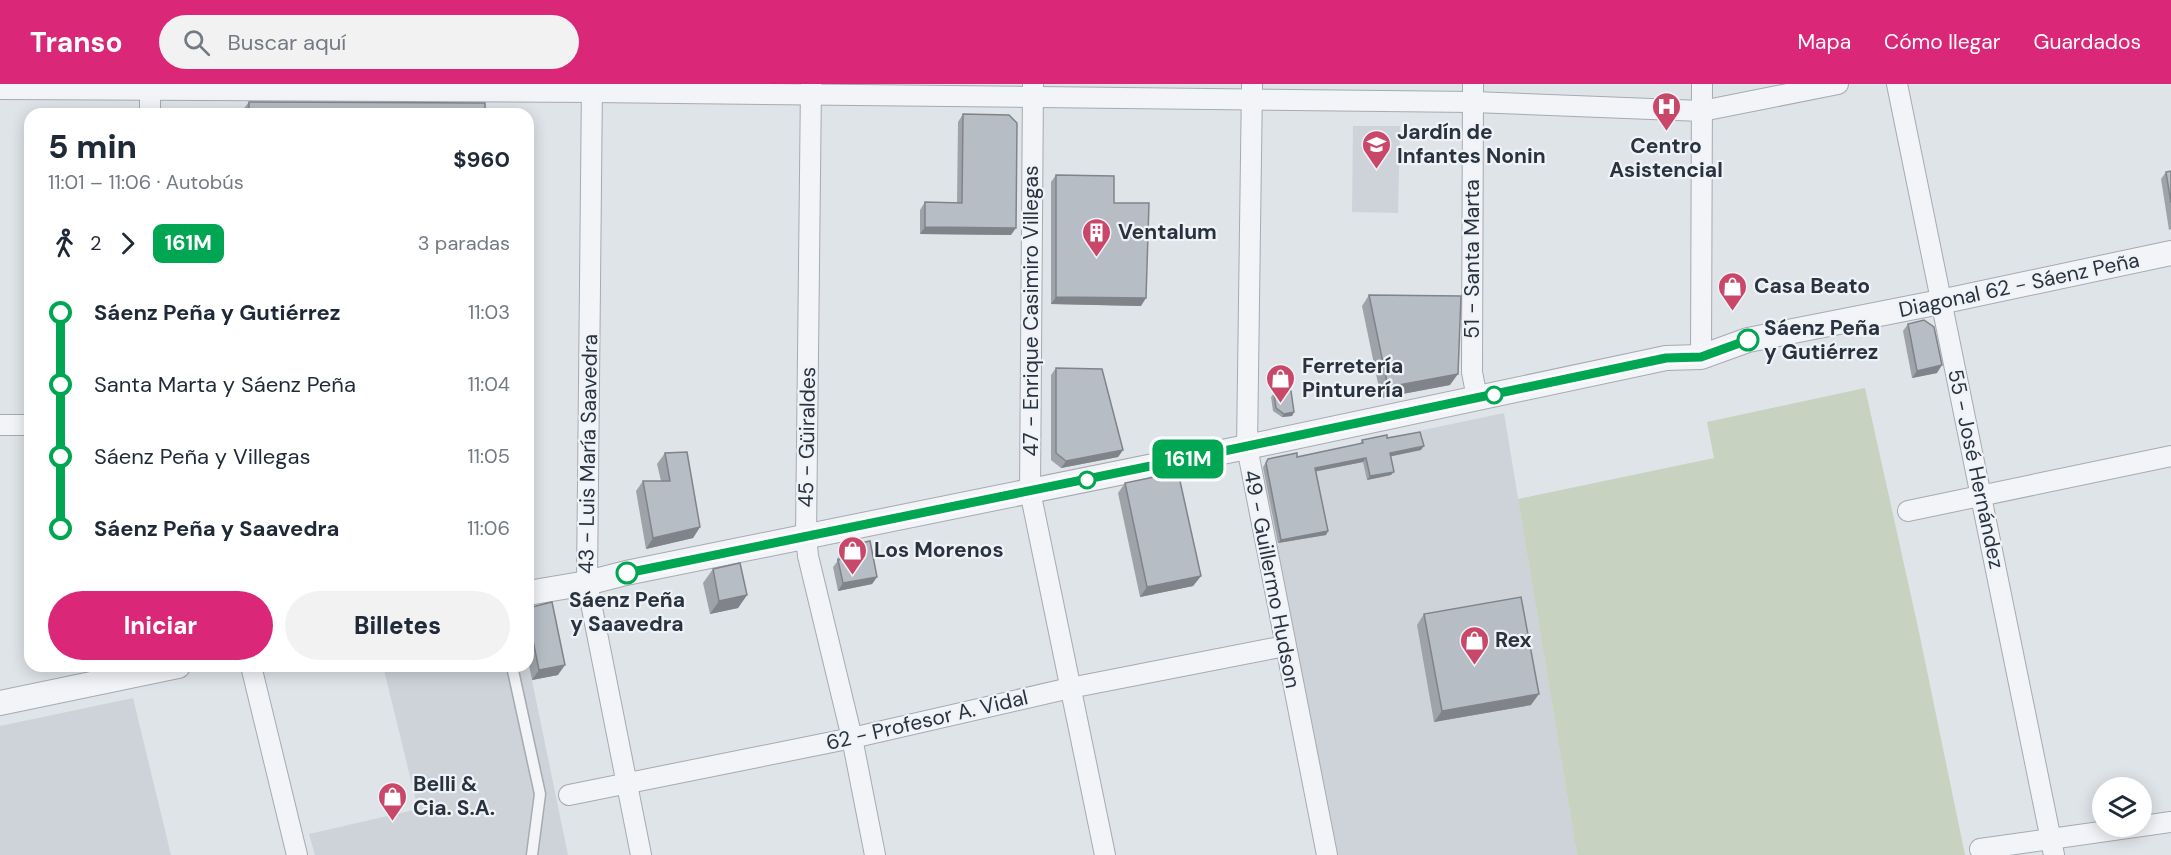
<!DOCTYPE html>
<html lang="es">
<meta charset="utf-8">
<style>
:root{--surface:#fff;--page:#f2f2f3;--text:#1f2937;--muted:#747a83;--accent:#db2777}
body{margin:0;font-family:"DM Sans",sans-serif;background:var(--page);color:var(--text);height:100vh;display:flex;flex-direction:column;font-size:22px;white-space:nowrap}
*{box-sizing:border-box;margin:0}
p{font-size:20px;color:var(--muted)}
.icon{flex:none;width:33px;height:33px;fill:none;stroke:currentColor;stroke-width:2;stroke-linecap:round;stroke-linejoin:round}
.map{position:relative;flex:1;overflow:hidden}
.sheet{position:absolute;left:24px;top:24px;width:510px;height:564px;display:flex;flex-direction:column;background:var(--surface);border-radius:18px;box-shadow:0 3px 15px #0003}
.sheet>*{flex:none}
.badge{padding:0 12px;border-radius:9px;font-size:21px;line-height:39px}
.tools{position:absolute;left:2092px;top:693px;display:grid;gap:12px}
.tools a{display:grid;place-items:center;width:60px;height:60px;border-radius:50%;background:var(--surface);box-shadow:0 3px 15px #0003;font-size:30px}
.map>.badge{position:absolute;translate:-50% -50%;box-shadow:0 0 0 3px #fff}
.legs{display:flex;align-items:center;gap:9px;height:66px;padding:0 24px;font-size:20px}
.legs p{margin-inline-start:auto}
.summary{display:flex;align-items:center;justify-content:space-between;height:102px;padding:0 24px}
h1{font-size:33px;font-weight:800;line-height:45px}
.primary-button{display:flex;gap:12px;margin-top:auto;padding:12px 24px}
.primary-button a{flex:1;height:69px;border-radius:36px;background:var(--accent);color:#fff;font-size:24px;font-weight:800;line-height:69px;text-align:center}
.primary-button a+a{background:var(--page);color:var(--text)}
ul{padding:0 24px;list-style:none}
li{display:flex;align-items:center;gap:21px;height:72px;font-size:22px}
li i{display:grid;place-items:center;width:9px;height:100%;margin:0 8px;background:currentColor}
li i::after{content:'';width:15px;height:15px;margin:-8px;border:4px solid;border-radius:50%;background:var(--surface)}
li p{margin-inline-start:auto}
li:first-child i{background:linear-gradient(#0000 50%,currentColor 0)}
li:last-child i{background:linear-gradient(currentColor 50%,#0000 0)}
header{display:flex;align-items:center;gap:36px;box-sizing:border-box;height:84px;padding:0 30px;background:var(--accent);color:#fff}
header strong{font-size:28px}
nav{display:flex;gap:33px;margin-inline-start:auto;font-size:21px}
.search{width:420px;height:54px;background:var(--page);display:flex;align-items:center;gap:15px;box-sizing:border-box;padding:0 21px;border-radius:33px;color:var(--muted);font-size:22px}
.map>svg:first-child{display:block}
.built{fill:#ced3da}
.grass{fill:#c7d2c1}
.lines{fill:none;stroke-linecap:round;stroke-linejoin:round}
.service-casing{stroke:#a5abb2;stroke-width:13}
.minor-casing{stroke:#a5abb2;stroke-width:22}
.tertiary-casing{stroke:#a5abb2;stroke-width:26}
.service{stroke:#f2f4f7;stroke-width:10}
.minor{stroke:#f2f4f7;stroke-width:20}
.tertiary{stroke:#f2f4f7;stroke-width:24}
.wall{fill:#9da3a9}
.shaded-wall{fill:#80848a}
.building{fill:#b7bdc5;stroke:#80848a;stroke-width:1.5}
.line-1-casing{stroke:#fff;stroke-width:14}
.line-1{stroke:#00a651;stroke-width:9}
.stop-1-dot{fill:#fff;stroke:#00a651;stroke-width:3}
.labels{text-anchor:middle;stroke-width:4.5;stroke-linejoin:round;paint-order:stroke}
.poi-label{font-size:21px;font-weight:bold;fill:#29333f;stroke:#eff2f6;text-anchor:start}
.street-label{font-size:21px;fill:#29333f;stroke:#eff2f6}
.stop-label{font-size:21px;font-weight:bold;fill:#29333f;stroke:#eff2f6;text-anchor:start}
</style>
<header>
<strong>Transo</strong>
<div class="search"><svg class="icon" aria-label="search" viewBox="0 0 24 24"><circle cx="10" cy="10" r="6"/><path d="M15 15l6 6"/></svg>Buscar aquí</div>
<nav><a>Mapa</a><a>Cómo llegar</a><a>Guardados</a></nav>
</header>
<div class="map">
<svg width="2171" height="771" viewBox="0 0 2171 771">
<rect width="100%" height="100%" fill="#dfe4e8"/>
<g class="built">
<polygon points="1353,42 1400,42 1398,129 1352,128"/>
<polygon points="1504,329 1577,771 1337,771 1277,477 1261,386 1266,379"/>
<polygon points="528,577 568,771 315,771 309,750 418,725 383,582 528,582"/>
<polygon points="133,614 171,771 0,771 0,642"/>
</g>
<polygon class="grass" points="1865,304 1919,548 1965,771 1577,771 1518,415 1714,374 1707,338"/>
<g class="lines">
<defs>
<polyline id="service" points="512,582 540,710 532,771"/>
<g id="minor">
<polyline points="592,0 587,499 641,771"/>
<polyline points="811,0 806,452 808,472 852,654 875,771"/>
<polyline points="1252,0 1247,363 1327,771"/>
<polyline points="1473,0 1472,288 1477,314"/>
<polyline points="1897,0 2054,771"/>
<polyline points="1033,1 1030,407 1105,771"/>
<polyline points="0,5 592,8 1473,18 1702,27 1838,0"/>
<polyline points="150,30 150,0"/>
<polyline points="1701,273 1702,0"/>
<polyline points="0,341 30,341"/>
<polyline points="1908,427 2171,372"/>
<polyline points="251,582 297,771"/>
<polyline points="569,711 852,654 1070,604 1285,562"/>
<polyline points="1980,765 2171,738"/>
</g>
<g id="tertiary">
<polyline points="528,509 587,499 626,489 1247,363 1666,274 1701,273 1748,256 1940,218 2171,169"/>
<polyline points="0,619 178,582"/>
</g>
</defs>
<use href="#service" class="service-casing"/>
<use href="#minor" class="minor-casing"/>
<use href="#tertiary" class="tertiary-casing"/>
<use href="#service" class="service"/>
<use href="#minor" class="minor"/>
<use href="#tertiary" class="tertiary"/>
</g>
<g class="wall">
<polygon points="249,18 485,30 241,30 241,28"/>
<polygon points="963,30 1011,151 920,150 920,126 925,118 957,119 958,38"/>
<polygon points="2171,87 2171,145 2169,146 2161,95 2166,88"/>
<polygon points="1056,91 1114,119 1141,222 1051,220 1051,98"/>
<polygon points="1369,211 1450,301 1381,314 1362,222"/>
<polygon points="1908,240 1937,289 1912,294 1903,247"/>
<polygon points="1056,284 1123,366 1118,373 1061,384 1051,376 1051,291"/>
<polygon points="1274,309 1294,328 1292,332 1282,333 1273,327 1271,313"/>
<polygon points="1387,354 1421,366 1391,372 1391,391 1367,396 1363,378 1316,387 1328,447 1326,451 1278,459 1263,383 1268,375 1297,373 1360,360 1362,356"/>
<polygon points="665,369 700,443 693,454 646,465 636,407 643,397 661,397 657,380"/>
<polygon points="1125,399 1201,492 1193,502 1140,513 1118,409"/>
<polygon points="847,462 877,493 872,500 838,507 833,483 837,478 837,475"/>
<polygon points="713,485 747,511 738,524 710,530 703,499"/>
<polygon points="528,524 558,591 532,596 528,577"/>
<polygon points="1424,530 1531,621 1434,638 1417,541"/>
</g>
<g class="shaded-wall">
<polygon points="925,143 1016,144 1011,151 920,150"/>
<polygon points="1056,213 1146,214 1141,222 1051,220"/>
<polygon points="1942,281 1937,289 1912,294 1917,287"/>
<polygon points="1458,290 1450,301 1381,314 1388,303"/>
<polygon points="1294,328 1292,332 1282,333 1284,330"/>
<polygon points="1424,362 1421,366 1388,373 1390,369"/>
<polygon points="1123,366 1118,373 1061,384 1066,377"/>
<polygon points="1366,374 1363,378 1313,388 1315,384"/>
<polygon points="1394,388 1391,391 1367,396 1370,392"/>
<polygon points="700,443 693,454 646,465 653,454"/>
<polygon points="1328,447 1326,451 1278,459 1281,456"/>
<polygon points="1201,492 1193,502 1140,513 1147,503"/>
<polygon points="877,493 872,500 838,507 843,499"/>
<polygon points="747,511 738,524 710,530 719,517"/>
<polygon points="565,581 558,591 532,596 539,586"/>
<polygon points="1539,610 1531,621 1434,638 1442,627"/>
</g>
<g class="building">
<polygon points="249,18 485,19 485,30 249,30"/>
<polygon points="963,30 1009,31 1017,39 1016,144 925,143 925,118 962,119"/>
<polygon points="2171,87 2171,119 2166,88"/>
<polygon points="1056,91 1114,92 1114,119 1149,119 1146,214 1056,213"/>
<polygon points="1369,211 1461,212 1458,290 1388,303"/>
<polygon points="1924,236 1934,243 1942,281 1917,287 1908,240"/>
<polygon points="1056,284 1102,285 1123,366 1066,377 1056,369"/>
<polygon points="1291,307 1294,328 1284,330 1276,324 1274,309"/>
<polygon points="1420,348 1424,362 1390,369 1394,388 1370,392 1366,374 1315,384 1328,447 1281,456 1266,379 1268,375 1297,369 1297,373 1363,359 1362,356 1387,351 1387,354"/>
<polygon points="687,368 700,443 653,454 643,397 670,397 665,369"/>
<polygon points="1178,388 1201,492 1147,503 1125,399"/>
<polygon points="870,457 877,493 843,499 838,476 843,475 842,468 848,467 847,462"/>
<polygon points="740,479 747,511 719,517 713,485"/>
<polygon points="1521,513 1539,610 1442,627 1424,530"/>
<polygon points="552,518 565,581 539,586 528,532 528,524"/>
</g>
<g class="lines">
<defs>
<polyline id="line-1" points="627,489 1224,367 1666,274 1701,273 1748,256"/>
</defs>
<use href="#line-1" class="line-1-casing"/>
<use href="#line-1" class="line-1"/>
</g>
<defs>
<symbol id="hospital-pin" viewBox="-11 -11 22 30"><path d="M0 17L-7.5 6A9.5 9.5 0 1 1 7.5 6Z" fill="#c94869" stroke="#eff2f6"/><path d="M-5-5h3v3.5h4V-5h3V5h-3V1.5h-4V5h-3Z" fill="#fff"/></symbol>
<symbol id="school-pin" viewBox="-11 -11 22 30"><path d="M0 17L-7.5 6A9.5 9.5 0 1 1 7.5 6Z" fill="#c94869" stroke="#eff2f6"/><path d="M0-5L7-2L0 1L-7-2ZM-4 1L0 2.5L4 1V4Q0 6-4 4Z" fill="#fff"/></symbol>
<symbol id="building-pin" viewBox="-11 -11 22 30"><path d="M0 17L-7.5 6A9.5 9.5 0 1 1 7.5 6Z" fill="#c94869" stroke="#eff2f6"/><path d="M-4-6H4V6H1V3H-1V6H-4ZM-2.5-4.3h1.7v1.8h-1.7ZM.8-4.3h1.7v1.8H.8ZM-2.5-1h1.7V.8h-1.7ZM.8-1h1.7V.8H.8Z" fill="#fff"/></symbol>
<symbol id="shop-pin" viewBox="-11 -11 22 30"><path d="M0 17L-7.5 6A9.5 9.5 0 1 1 7.5 6Z" fill="#c94869" stroke="#eff2f6"/><path d="M-5-2.5h2.3a2.7 3.5 0 0 1 5.4 0H5L5.5 6h-11ZM-1.5-2.5h3a1.5 2.3 0 0 0-3 0Z" fill="#fff"/></symbol>
</defs>
<g fill-rule="evenodd">
<use href="#hospital-pin" x="1650" y="6" width="33" height="45"/>
<use href="#school-pin" x="1360" y="44" width="33" height="45"/>
<use href="#building-pin" x="1080" y="132" width="33" height="45"/>
<use href="#shop-pin" x="1716" y="186" width="33" height="45"/>
<use href="#shop-pin" x="1264" y="278" width="33" height="45"/>
<use href="#shop-pin" x="836" y="450" width="33" height="45"/>
<use href="#shop-pin" x="1458" y="540" width="33" height="45"/>
<use href="#shop-pin" x="376" y="696" width="33" height="45"/>
</g>
<g class="stop-1-dot">
<circle cx="1748" cy="256" r="10"/>
<circle cx="1494" cy="311" r="8"/>
<circle cx="1087" cy="396" r="8"/>
<circle cx="627" cy="489" r="10"/>
</g>
<g class="labels">
<g class="poi-label">
<text x="1397" y="55">Jardín de<tspan x="1397" dy="24">Infantes Nonin</tspan></text>
<text x="1666" y="69" text-anchor="middle">Centro<tspan x="1666" dy="24">Asistencial</tspan></text>
<text x="1118" y="155">Ventalum</text>
<text x="1754" y="209">Casa Beato</text>
<text x="1302" y="289">Ferretería<tspan x="1302" dy="24">Pinturería</tspan></text>
<text x="874" y="473">Los Morenos</text>
<text x="1495" y="563">Rex</text>
<text x="413" y="707">Belli &amp;<tspan x="413" dy="24">Cia. S.A.</tspan></text>
</g>
<g class="street-label">
<text transform="translate(1472 175) rotate(-90)" y="7">51 - Santa Marta</text>
<text transform="translate(2019 201) rotate(-12)" y="7">Diagonal 62 - Sáenz Peña</text>
<text transform="translate(1031 227) rotate(-90)" y="7">47 - Enrique Casimiro Villegas</text>
<text transform="translate(807 353) rotate(-89)" y="7">45 - Güiraldes</text>
<text transform="translate(588 370) rotate(-89)" y="7">43 - Luis María Saavedra</text>
<text transform="translate(1976 385) rotate(78)" y="7">55 - José Hernández</text>
<text transform="translate(1272 495) rotate(79)" y="7">49 - Guillermo Hudson</text>
<text transform="translate(927 636) rotate(-13)" y="7">62 - Profesor A. Vidal</text>
</g>
<g class="stop-label">
<text x="1764" y="251">Sáenz Peña<tspan x="1764" dy="24">y Gutiérrez</tspan></text>
<text x="627" y="523" text-anchor="middle">Sáenz Peña<tspan x="627" dy="24">y Saavedra</tspan></text>
</g>
</g>
</svg>
<div class="tools">
<a><svg class="icon" aria-label="layers" viewBox="0 0 24 24"><path d="M12 4l9 5-9 5-9-5zM3 14l9 5 9-5"/></svg></a>
</div>
<b class="badge" style="left:1188px;top:375px;background:#00a651;color:#fff">161M</b>
<section class="sheet">
<div class="summary"><div><h1>5 min</h1><p>11:01 – 11:06 · Autobús</p></div><b>$960</b></div>
<div class="legs"><svg class="icon" aria-label="walk" viewBox="0 0 24 24"><circle cx="13" cy="4" r="2"/><path d="M13 8l-2 6 4 7M11 14l-3 7M7 12l3-4h3l4 4"/></svg>2<svg class="icon" aria-label="forward" viewBox="0 0 24 24"><path d="M9 5l7 7-7 7"/></svg><b class="badge" style="background:#00a651;color:#fff">161M</b><p>3 paradas</p></div>
<ul>
<li><i style="color:#00a651"></i><b>Sáenz Peña y Gutiérrez</b><p>11:03</p></li>
<li><i style="color:#00a651"></i><span>Santa Marta y Sáenz Peña</span><p>11:04</p></li>
<li><i style="color:#00a651"></i><span>Sáenz Peña y Villegas</span><p>11:05</p></li>
<li><i style="color:#00a651"></i><b>Sáenz Peña y Saavedra</b><p>11:06</p></li>
</ul>
<div class="primary-button"><a>Iniciar</a><a>Billetes</a></div>
</section>
</div>
